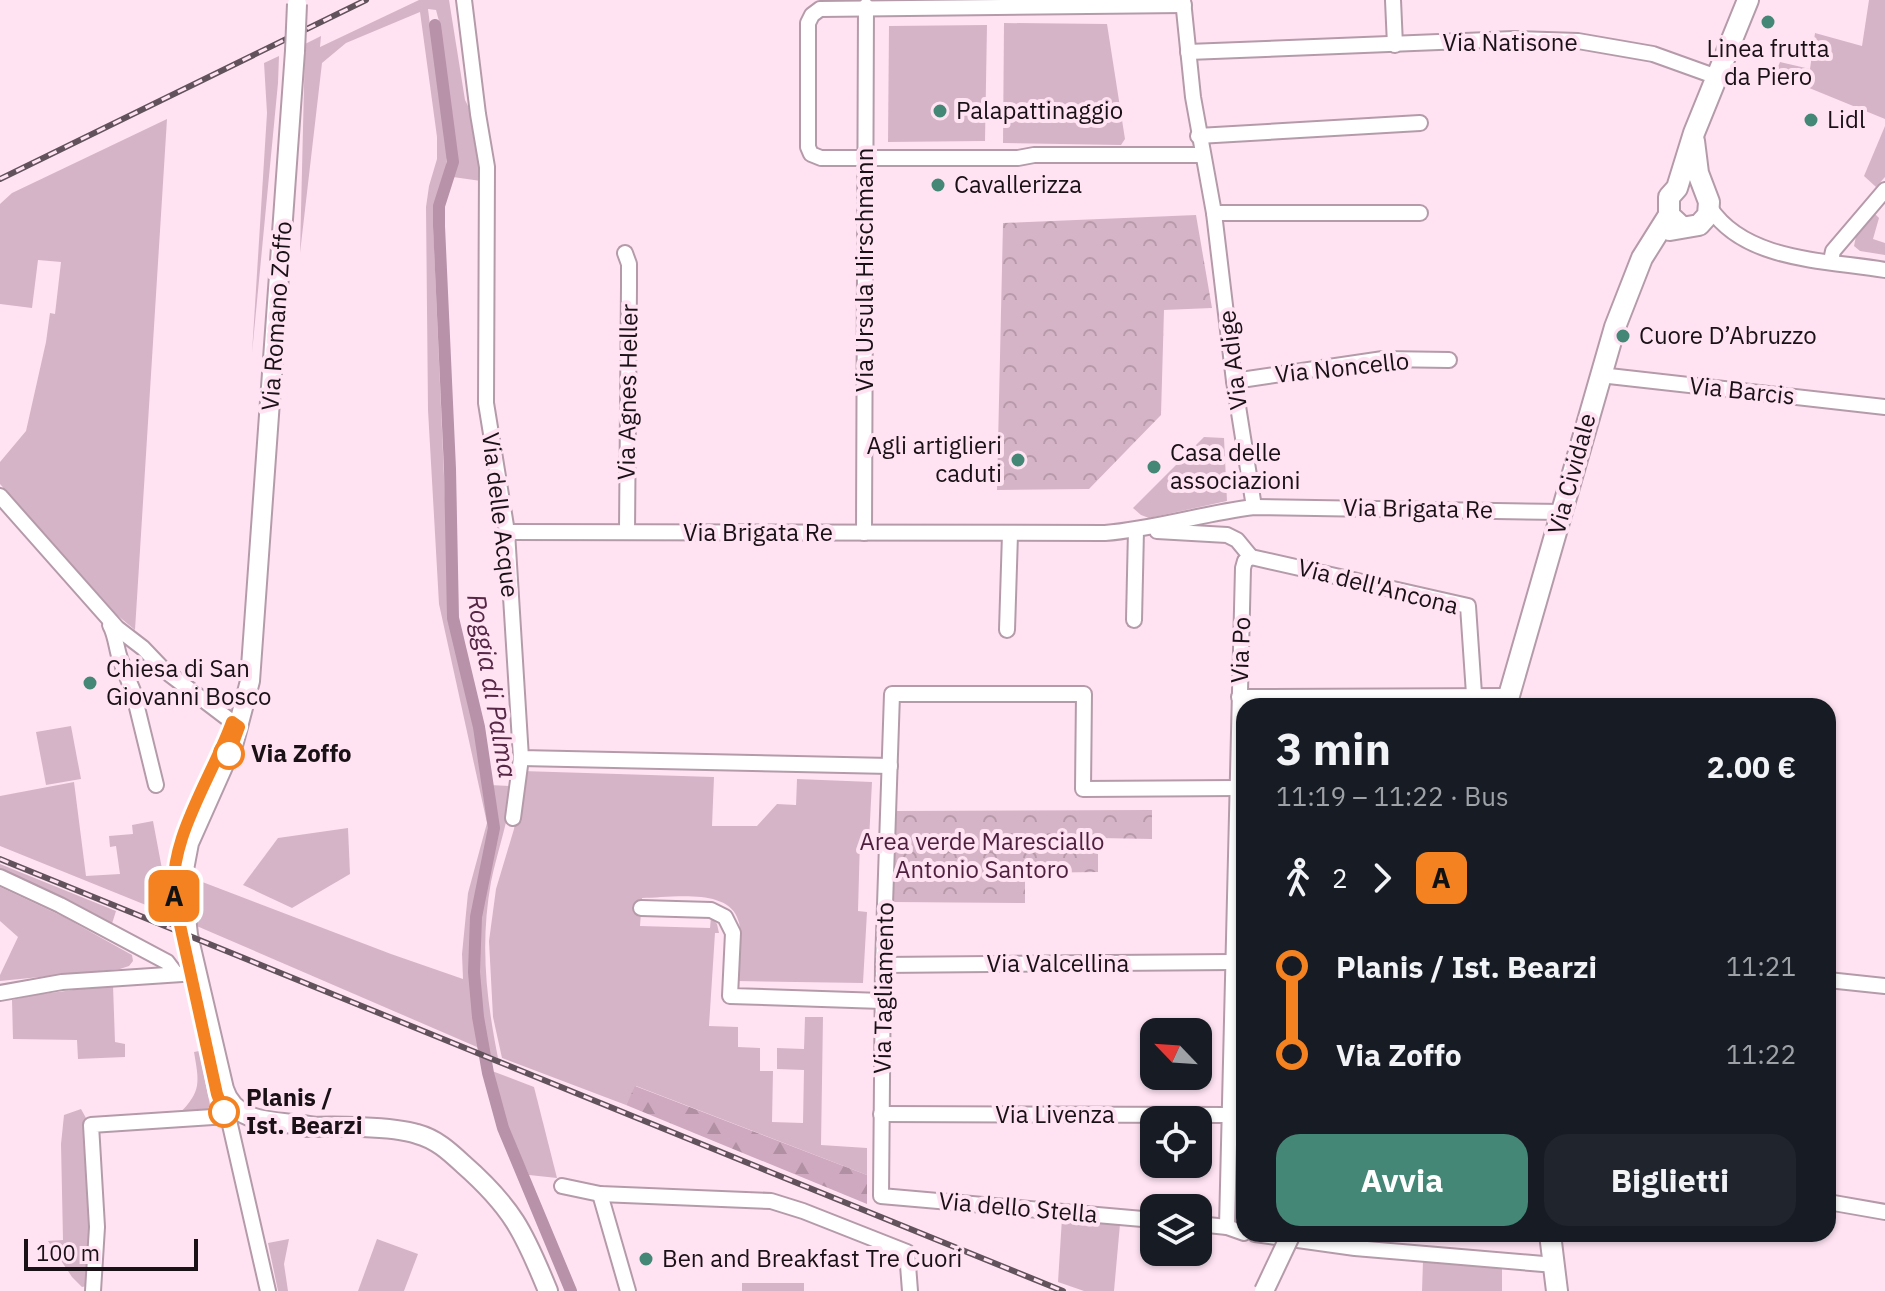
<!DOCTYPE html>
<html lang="it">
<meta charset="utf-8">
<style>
:root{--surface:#171b24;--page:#20242c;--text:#f1f3f6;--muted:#9ea1a6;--accent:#458777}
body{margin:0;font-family:"IBM Plex Sans",sans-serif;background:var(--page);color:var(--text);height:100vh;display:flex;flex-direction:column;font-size:30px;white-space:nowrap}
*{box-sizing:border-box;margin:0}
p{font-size:26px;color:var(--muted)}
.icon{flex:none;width:44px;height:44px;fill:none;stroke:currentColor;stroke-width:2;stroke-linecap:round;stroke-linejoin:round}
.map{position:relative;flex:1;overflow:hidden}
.sheet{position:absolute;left:1236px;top:698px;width:600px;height:544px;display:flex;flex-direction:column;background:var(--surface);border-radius:24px;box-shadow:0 2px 6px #0004}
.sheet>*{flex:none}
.badge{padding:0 16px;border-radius:12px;font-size:28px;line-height:52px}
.needle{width:52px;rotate:295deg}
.buttons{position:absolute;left:1140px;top:1018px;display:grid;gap:16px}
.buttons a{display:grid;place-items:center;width:72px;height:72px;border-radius:16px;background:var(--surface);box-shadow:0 2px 6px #0004;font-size:40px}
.scale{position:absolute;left:24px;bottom:20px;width:174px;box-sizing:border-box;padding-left:8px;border:4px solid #1a1116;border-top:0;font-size:22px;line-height:28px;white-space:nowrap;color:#1a1116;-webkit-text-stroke:6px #ffe3f3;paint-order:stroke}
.map>.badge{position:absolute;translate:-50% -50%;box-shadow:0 0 0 4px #fff}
.legs{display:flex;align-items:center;gap:12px;height:88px;padding:0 40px;font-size:26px}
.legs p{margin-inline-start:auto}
.headline{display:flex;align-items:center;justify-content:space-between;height:136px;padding:0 40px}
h1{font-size:44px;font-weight:800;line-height:60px}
.action{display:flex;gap:16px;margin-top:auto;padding:16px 40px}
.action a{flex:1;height:92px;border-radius:24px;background:var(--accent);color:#fff;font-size:32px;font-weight:800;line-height:92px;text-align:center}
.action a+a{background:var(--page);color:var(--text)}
ul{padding:0 40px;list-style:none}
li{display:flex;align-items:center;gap:28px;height:88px;font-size:30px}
li i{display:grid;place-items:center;width:12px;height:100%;margin:0 10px;background:currentColor}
li i::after{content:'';width:20px;height:20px;margin:-10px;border:6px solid;border-radius:50%;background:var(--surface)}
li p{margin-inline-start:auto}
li:first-child i{background:linear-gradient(#0000 50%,currentColor 0)}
li:last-child i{background:linear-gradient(currentColor 50%,#0000 0)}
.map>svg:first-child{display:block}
.grass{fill:#d6b4c7}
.forest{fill:url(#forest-firs)}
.park{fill:url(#park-crowns)}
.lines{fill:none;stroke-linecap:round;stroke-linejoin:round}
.canal{stroke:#b792a8;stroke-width:12}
.street-casing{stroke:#b59baa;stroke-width:18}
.secondary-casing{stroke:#b59baa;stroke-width:22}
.primary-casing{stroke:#b59baa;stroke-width:24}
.street{stroke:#fff;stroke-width:14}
.secondary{stroke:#fff;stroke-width:18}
.primary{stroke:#fff;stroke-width:20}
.rail-casing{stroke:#61525b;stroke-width:6}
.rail{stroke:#ffe3f3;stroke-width:3;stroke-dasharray:9;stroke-linecap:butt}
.secondary-bridge-casing{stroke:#b59baa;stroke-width:22;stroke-linecap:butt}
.secondary-bridge{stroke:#fff;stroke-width:18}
.line-1-casing{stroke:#fff;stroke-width:18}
.line-1{stroke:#f58220;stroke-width:12}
.poi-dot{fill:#458777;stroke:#ffe3f3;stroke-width:3}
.stop-1-dot{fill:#fff;stroke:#f58220;stroke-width:4}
.labels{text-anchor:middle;stroke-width:8;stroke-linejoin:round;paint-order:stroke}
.street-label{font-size:24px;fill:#1a1116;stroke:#ffe3f3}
.poi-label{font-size:24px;fill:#1a1116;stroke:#ffe3f3;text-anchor:start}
.stop-label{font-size:24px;font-weight:bold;fill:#1a1116;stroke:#ffe3f3;text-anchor:start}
.park-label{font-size:24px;fill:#4f1f3e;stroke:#ffe3f3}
.water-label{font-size:26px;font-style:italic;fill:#572746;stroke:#ffe3f3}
</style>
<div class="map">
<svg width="1885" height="1291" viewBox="0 0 1885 1291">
<defs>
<pattern id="forest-firs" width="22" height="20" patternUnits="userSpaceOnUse" patternTransform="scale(2)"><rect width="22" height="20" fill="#cfa9bf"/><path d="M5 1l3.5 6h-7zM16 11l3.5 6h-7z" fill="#b190a3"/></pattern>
<pattern id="park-crowns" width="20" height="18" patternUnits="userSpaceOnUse" patternTransform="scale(2)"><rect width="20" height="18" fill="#d6b4c7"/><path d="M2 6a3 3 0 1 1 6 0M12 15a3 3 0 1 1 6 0" fill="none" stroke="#b79aaa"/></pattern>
</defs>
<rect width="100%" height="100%" fill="#ffe3f3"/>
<g class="grass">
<path d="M419,0h30l16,100c13,24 14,53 16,81l-28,-4 5,-17 -18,-135 -4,-15 -8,-1 19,148c0,22 -13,43 -14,66l17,391 18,77 24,135 -20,91 -1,57 10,77 -4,-4 -285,-123v-46l199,76 72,25 -1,-25 6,-61 19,-70 -48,-219 -11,-194 -2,-203 3,-21 8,-27v-22l-17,-125 -74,31 -24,20 -22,190 5,-209 16,-8 -1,11z"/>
<polygon points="1869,0 1885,0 1885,119 1775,74 1780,62 1810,69 1815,33 1862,46"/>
<polygon points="1004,23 1107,24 1125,139 1121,145 1003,143"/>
<polygon points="987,25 985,141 888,142 889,26"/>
<polygon points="279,56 278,83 252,353 267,113 264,63"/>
<polygon points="167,119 165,151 135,630 117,615 0,484 0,462 26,431 46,342 50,313 55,314 61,262 38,260 32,308 0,304 0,204 12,193"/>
<polygon points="1885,126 1885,177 1876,187 1864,176"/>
<polygon points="1875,214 1879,218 1873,239 1885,243 1885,255 1860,251 1854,246 1856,236"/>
<polygon points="1204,437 1224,438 1227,501 1149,518 1141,515 1133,508"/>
<polygon points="71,726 81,779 46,785 36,732"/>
<path d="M522,771l192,6 -2,49h45l20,-22 19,1 1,-26 75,3 -3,58h-9l-2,71 9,1 -4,71 -126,-2c2,-19 8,-46 0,-64 -12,-29 -69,-19 -95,-19l-2,28 70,2 1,-11 6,7 2,9h-4l-6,93 29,1v20l22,1v23h13l-1,51 31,1 1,-53 -27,-1v-21l27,1 1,-32h18l-2,128 46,3v27l-231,-89 -10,19 -124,-47 -9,-41 -4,-76 7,-52 18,-60z"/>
<polygon points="74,782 86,876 120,874 116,846 110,847 109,836 133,834 132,825 153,821 162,869 157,871 158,877 164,877 168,914 0,846 0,796"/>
<path d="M489,785l23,1c-3,35 -14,62 -21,96 -11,62 -5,115 7,176l-9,-3 -10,-65 -1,-36 4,-50 16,-76z"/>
<polygon points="348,828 350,874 292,908 243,885 278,838"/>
<polygon points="0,864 116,911 110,930 0,874"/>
<polygon points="0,887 64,917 123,950 132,955 133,961 129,966 120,969 0,981 0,975 18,937 0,921"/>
<polygon points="113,985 115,1042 125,1044 125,1057 78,1059 77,1040 13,1039 12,1000 34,995"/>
<path d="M199,1051l11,54 -3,5 -28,4c23,-23 20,-32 15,-62z"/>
<polygon points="492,1071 534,1087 557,1178 529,1175 507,1127"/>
<polygon points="81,1109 86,1118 90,1279 87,1286 82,1287 72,1277 48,1241 63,1240 61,1144 64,1115"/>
<polygon points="1062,1218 1120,1224 1114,1291 1084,1291 1058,1282"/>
<polygon points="289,1239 284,1264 288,1291 278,1291 268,1243"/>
<polygon points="377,1239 418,1254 404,1291 358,1291"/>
<polygon points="1423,1261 1502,1267 1502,1291 1422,1291"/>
<rect x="742" y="1283" width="62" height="8"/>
</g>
<polygon class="forest" points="635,1086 867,1175 867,1204 626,1105"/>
<g class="park">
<polygon points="1196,215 1212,308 1164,310 1161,415 1089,489 997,490 1003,223"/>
<polygon points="1152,810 1152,839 1098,838 1098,872 1025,873 1025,903 892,902 896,811"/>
</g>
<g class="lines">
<polyline class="canal" points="435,25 453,162 439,206 439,226 450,469 453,618 479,727 494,828 476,917 474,972 478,1017 488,1073 503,1128 571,1291"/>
<defs>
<g id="street">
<polyline points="464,0 478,114 487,167 486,403 507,532 521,758 890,766"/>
<polyline points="1183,0 1193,97 1214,213 1234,381 1254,507"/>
<polyline points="1393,0 1395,45"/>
<polyline points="1184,5 820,9 812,15 808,23 808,147 811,154 821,158 1018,158 1034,155 1202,155"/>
<polyline points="1188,52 1514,39 1578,41 1653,54 1717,77"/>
<polyline points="1198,136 1420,123"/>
<path d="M1710,208c36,54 117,52 175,62"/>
<polyline points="1214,213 1420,213"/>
<polyline points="625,253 629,264 629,286 627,532"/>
<polyline points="1831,261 1833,251 1885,190"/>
<polyline points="1600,375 1885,407"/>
<polyline points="1234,381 1383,359 1449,360"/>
<polyline points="0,496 117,628 143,648 164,670 239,727"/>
<polyline points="1157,531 1227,535 1237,540 1251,557"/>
<path d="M507,532l598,1c50,-4 99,-20 149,-26l308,5"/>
<polyline points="864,533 866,6"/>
<polyline points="1251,557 1468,606 1474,694"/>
<polyline points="1134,620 1136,530"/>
<path d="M110,625c8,14 6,34 16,45l10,1 7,-3 21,2"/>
<polyline points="1007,630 1010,534"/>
<polyline points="123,667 133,691 156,785"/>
<polyline points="1239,697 1510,696"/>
<polyline points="513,818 521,758"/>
<polyline points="0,877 60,905 167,962 176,974"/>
<polyline points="641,908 711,910 725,917 733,933 730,996 882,1001"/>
<polyline points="883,965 1233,962"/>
<polyline points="1828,980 1885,986"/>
<polyline points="0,993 62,982 197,973"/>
<polyline points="881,1114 1229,1115"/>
<polyline points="562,1186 600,1194 771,1201 803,1211 907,1252 910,1291"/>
<polyline points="600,1194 628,1291"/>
<polyline points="1828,1202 1885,1212"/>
<polyline points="1154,1220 881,1196 883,965 892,694 1084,694 1083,789 1237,788"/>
<polyline points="1198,1224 1227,1227 1244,1233"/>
<polyline points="1227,1227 1243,568 1245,561 1251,557"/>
<polyline points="1255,1234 1355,1248 1555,1265"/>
<polyline points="93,1291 97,1227 91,1125 228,1116 268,1291"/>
</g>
<g id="secondary">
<path d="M295,51l-45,630 -16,61 -45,101 -7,37 6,55 36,154c12,39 59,31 92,38"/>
<path d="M306,1127c26,-1 87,-1 111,7 19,5 32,17 46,30 49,43 61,68 85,127"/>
</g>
<g id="primary">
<polyline points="1682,227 1669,215 1669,197 1677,188 1694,133 1748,0"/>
<polyline points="1670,230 1699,225 1708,215 1709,202 1698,173 1694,141"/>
<polyline points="1506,706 1615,327 1642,258 1669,215"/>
<polyline points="1550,1234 1557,1291"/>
</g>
</defs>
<use href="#street" class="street-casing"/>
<use href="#secondary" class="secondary-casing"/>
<use href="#primary" class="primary-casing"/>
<use href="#street" class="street"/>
<use href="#secondary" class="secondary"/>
<use href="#primary" class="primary"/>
<defs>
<g id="rail">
<polyline points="0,179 366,0"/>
<polyline points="0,859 1063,1291"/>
</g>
</defs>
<use href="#rail" class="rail-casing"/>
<use href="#rail" class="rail"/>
<defs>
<g id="secondary-bridge">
<polyline points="295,51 297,4"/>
<polyline points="1264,1291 1291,1234"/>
</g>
</defs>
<use href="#secondary-bridge" class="secondary-bridge-casing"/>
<use href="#secondary-bridge" class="secondary-bridge"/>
</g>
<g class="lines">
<defs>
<path id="line-1" d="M224,1112l-7,-18 -42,-192c-10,-59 37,-124 57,-180l7,5 -10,27"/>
</defs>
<use href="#line-1" class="line-1-casing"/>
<use href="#line-1" class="line-1"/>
</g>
<g class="poi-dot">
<circle cx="1768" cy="22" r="8"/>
<circle cx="940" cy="111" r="8"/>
<circle cx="1811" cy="120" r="8"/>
<circle cx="938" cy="185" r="8"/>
<circle cx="1623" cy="336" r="8"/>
<circle cx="1018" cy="460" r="8"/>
<circle cx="1154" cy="467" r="8"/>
<circle cx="90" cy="683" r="8"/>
<circle cx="646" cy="1259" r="8"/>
</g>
<g class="stop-1-dot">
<circle cx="229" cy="754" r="14"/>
<circle cx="224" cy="1112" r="14"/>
</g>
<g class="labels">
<g class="street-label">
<text x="1510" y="51">Via Natisone</text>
<text transform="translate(865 270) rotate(-90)" y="8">Via Ursula Hirschmann</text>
<text transform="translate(277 316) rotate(-86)" y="8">Via Romano Zoffo</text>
<text transform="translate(1233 360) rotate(-97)" y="8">Via Adige</text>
<text transform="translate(1342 368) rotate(-6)" y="8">Via Noncello</text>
<text transform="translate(1742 391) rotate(6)" y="8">Via Barcis</text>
<text transform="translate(628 392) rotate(-89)" y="8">Via Agnes Heller</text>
<text transform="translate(1572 474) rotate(-75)" y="8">Via Cividale</text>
<text transform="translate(1418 509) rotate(1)" y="8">Via Brigata Re</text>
<text transform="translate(500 515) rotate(83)" y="8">Via delle Acque</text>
<text x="758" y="541">Via Brigata Re</text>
<text transform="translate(1378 587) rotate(14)" y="8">Via dell'Ancona</text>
<text transform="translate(1241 650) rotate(-88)" y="8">Via Po</text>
<text x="1058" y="972">Via Valcellina</text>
<text transform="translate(884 988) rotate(-89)" y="8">Via Tagliamento</text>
<text x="1055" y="1123">Via Livenza</text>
<text transform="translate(1018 1208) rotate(5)" y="8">Via dello Stella</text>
</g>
<g class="poi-label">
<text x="1768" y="57" text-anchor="middle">Linea frutta<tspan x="1768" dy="28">da Piero</tspan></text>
<text x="956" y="119">Palapattinaggio</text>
<text x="1827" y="128">Lidl</text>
<text x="954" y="193">Cavallerizza</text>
<text x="1639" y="344">Cuore D’Abruzzo</text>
<text x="1002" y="454" text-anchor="end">Agli artiglieri<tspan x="1002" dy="28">caduti</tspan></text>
<text x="1170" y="461">Casa delle<tspan x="1170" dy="28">associazioni</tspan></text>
<text x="106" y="677">Chiesa di San<tspan x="106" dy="28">Giovanni Bosco</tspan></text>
<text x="662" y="1267">Ben and Breakfast Tre Cuori</text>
</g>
<g class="stop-label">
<text x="251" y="762">Via Zoffo</text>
<text x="246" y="1106">Planis /<tspan x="246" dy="28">Ist. Bearzi</tspan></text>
</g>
<g class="park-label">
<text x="982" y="850">Area verde Maresciallo<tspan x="982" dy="28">Antonio Santoro</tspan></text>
</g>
<g class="water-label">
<text transform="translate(492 686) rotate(80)" y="9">Roggia di Palma</text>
</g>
</g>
</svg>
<div class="buttons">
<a><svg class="needle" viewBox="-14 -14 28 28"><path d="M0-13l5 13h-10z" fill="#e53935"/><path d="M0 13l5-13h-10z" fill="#9ea1a6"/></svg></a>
<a><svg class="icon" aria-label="locate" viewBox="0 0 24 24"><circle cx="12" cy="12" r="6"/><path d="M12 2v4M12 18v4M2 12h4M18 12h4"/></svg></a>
<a><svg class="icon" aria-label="layers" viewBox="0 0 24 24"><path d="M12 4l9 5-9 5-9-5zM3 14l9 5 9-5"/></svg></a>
</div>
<div class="scale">100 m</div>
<b class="badge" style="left:174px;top:896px;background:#f58220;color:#111">A</b>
<section class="sheet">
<div class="headline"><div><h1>3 min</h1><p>11:19 – 11:22 · Bus</p></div><b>2.00 €</b></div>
<div class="legs"><svg class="icon" aria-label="walk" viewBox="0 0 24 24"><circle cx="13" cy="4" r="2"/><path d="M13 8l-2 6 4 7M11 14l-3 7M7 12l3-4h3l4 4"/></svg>2<svg class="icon" aria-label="forward" viewBox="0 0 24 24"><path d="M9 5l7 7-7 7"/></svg><b class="badge" style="background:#f58220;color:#111">A</b></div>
<ul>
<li><i style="color:#f58220"></i><b>Planis / Ist. Bearzi</b><p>11:21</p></li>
<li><i style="color:#f58220"></i><b>Via Zoffo</b><p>11:22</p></li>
</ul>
<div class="action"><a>Avvia</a><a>Biglietti</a></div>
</section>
</div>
